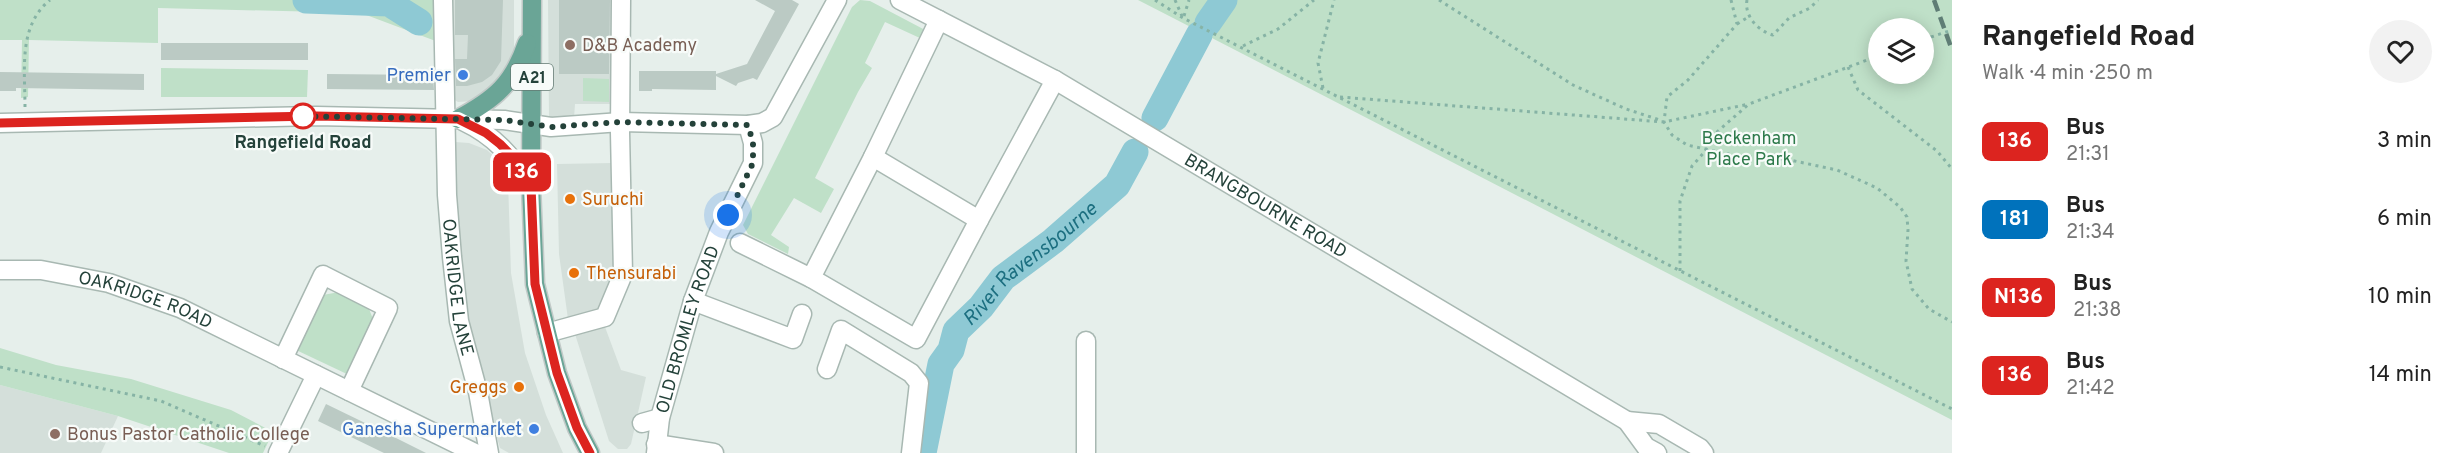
<!DOCTYPE html>
<meta charset="utf-8">
<style>
:root{--surface:#fff;--page:#f2f2f2;--text:#222;--muted:#767676}
body{margin:0;font-family:Overpass,sans-serif;background:var(--page);color:var(--text);height:100vh;display:flex;flex-direction:column;font-size:22px;white-space:nowrap}
*{box-sizing:border-box;margin:0}
p{font-size:20px;color:var(--muted)}
.icon{flex:none;width:33px;height:33px;fill:none;stroke:currentColor;stroke-width:2;stroke-linecap:round;stroke-linejoin:round}
.map{position:relative;flex:1;overflow:hidden}
.panel{display:flex;flex-direction:column;background:var(--surface);width:510px}
.panel>*{flex:none}
.badge{padding:0 12px;border-radius:9px;font-size:21px;line-height:39px}
.buttons{position:absolute;left:1868px;top:18px;display:grid;gap:12px}
.buttons a{display:grid;place-items:center;width:66px;height:66px;border-radius:50%;background:var(--surface);box-shadow:0 3px 15px #0003;font-size:30px}
.you{position:absolute;width:30px;height:30px;margin:-15px;border:4px solid #fff;border-radius:50%;background:#1a73e8;box-shadow:0 0 0 9px #1a73e833}
.map>.badge{position:absolute;translate:-50% -50%;box-shadow:0 0 0 3px #fff}
.round{display:grid;place-items:center;flex:none;width:63px;height:63px;border-radius:32px;background:var(--page)}
.head{display:flex;align-items:center;justify-content:space-between;height:102px;padding:0 30px}
h1{font-size:28px;font-weight:700;line-height:45px}
ul{padding:0;list-style:none}
li{display:flex;align-items:center;gap:18px;height:78px;padding:0 30px}
li div{flex:1}
li b{display:block;font-size:22px}
li em{font-style:normal}
li .badge{min-width:66px;font-weight:700;text-align:center}
main{display:flex;flex:1;min-height:0}
.map>svg:first-child{display:block}
.built{fill:#d4dfda}
.green{fill:#bfe0c8;fill-rule:evenodd}
.lines{fill:none;stroke-linecap:round;stroke-linejoin:round}
.river{stroke:#8ec9d4;stroke-width:27}
.building{fill:#bbcac4}
.minor-casing{stroke:#a8b8b2;stroke-width:21}
.major-casing{stroke:#c2cac8;stroke-width:21}
.path{stroke:#86b3a5;stroke-width:3;stroke-dasharray:3 4.5;stroke-linecap:butt}
.minor{stroke:#fff;stroke-width:18}
.major{stroke:#6aa596;stroke-width:18}
.rail{stroke:#5f7d75;stroke-width:4.5;stroke-dasharray:12 6;stroke-linecap:butt}
.path-bridge{stroke:#86b3a5;stroke-width:3;stroke-dasharray:3 4.5;stroke-linecap:butt}
.line-casing{stroke:#fff;stroke-width:14}
.line{stroke:#dc241f;stroke-width:9}
.walk{stroke:#24423a;stroke-width:6;stroke-dasharray:0 10.8}
.education-dot{fill:#8d6e63;stroke:#f7fbf9;stroke-width:2}
.shop-dot{fill:#3f7fe0;stroke:#f7fbf9;stroke-width:2}
.stop-dot{fill:#fff;stroke:#dc241f;stroke-width:3}
.food-dot{fill:#e8710a;stroke:#f7fbf9;stroke-width:2}
.labels{text-anchor:middle;stroke-width:4.5;stroke-linejoin:round;paint-order:stroke}
.shield{fill:#f7fbf9;stroke:#637a73;stroke-width:1.5}
.shield-label{font-size:16px;font-weight:bold;fill:#24423a}
.education-label{font-size:18px;fill:#785e54;stroke:#f7fbf9;text-anchor:start}
.shop-label{font-size:18px;fill:#366cbe;stroke:#f7fbf9;text-anchor:end}
.park-label{font-size:18px;fill:#2d7a4b;stroke:#f7fbf9}
.stop-label{font-size:18px;font-weight:bold;fill:#24423a;stroke:#f7fbf9}
.food-label{font-size:18px;fill:#c56008;stroke:#f7fbf9;text-anchor:start}
.street-label{font-size:18px;fill:#24423a;stroke:#f7fbf9}
.water-label{font-size:20px;font-style:italic;fill:#1c6f80;stroke:#f7fbf9}
</style>
<main>
<div class="map">
<svg width="1952" height="453" viewBox="0 0 1952 453">
<rect width="100%" height="100%" fill="#e6efeb"/>
<g class="built">
<polygon points="446,0 514,0 514,57 502,82 473,101 458,102 453,99"/>
<polygon points="548,0 615,0 612,104 575,104 574,118 549,118"/>
<polygon points="455,142 469,143 487,150 501,163 508,181 511,273 525,353 546,415 563,453 509,453 500,448 485,397 453,253"/>
<polygon points="613,163 612,225 616,272 599,313 568,319 559,254 557,164"/>
<polygon points="605,327 621,370 646,377 631,444 627,449 618,449 609,441 575,334"/>
<polygon points="0,385 118,416 101,453 0,453"/>
</g>
<g class="green">
<polygon points="0,0 441,0 441,43 361,13 158,8 158,43 29,40 28,97 21,98 22,40 0,40"/>
<polygon points="860,0 870,1 927,31 922,39 885,22 865,63 872,68 858,92 815,178 834,189 821,213 794,198 771,235 789,247 788,254 748,234 743,225 852,7"/>
<path d="M1138,0h814v420l-775,-400zM1878,28h45v46h-45z"/>
<polygon points="161,68 308,70 307,97 161,97"/>
<polygon points="583,78 609,79 609,102 583,101"/>
<polygon points="339,292 367,304 373,319 372,327 349,375 294,349 323,295"/>
<polygon points="0,348 56,365 131,379 231,410 273,432 263,453 229,453 118,416 0,385"/>
</g>
<g class="lines">
<g class="river">
<polyline points="306,0 389,3 419,22"/>
<polyline points="1208,23 1224,0"/>
<polyline points="1155,118 1199,35"/>
<path id="s1" d="M923,453l18,-89 10,-14 5,-19 25,-24 22,-29 50,-37 64,-56 18,-33"/>
</g>
</g>
<g class="building">
<polygon points="455,0 503,0 501,61 492,75 482,82 467,86 456,86 455,59 467,59 468,35 455,35"/>
<polygon points="559,0 610,0 609,74 559,74"/>
<polygon points="755,0 792,0 799,4 757,80 753,78 738,83 736,86 716,76 716,90 652,89 652,91 639,91 639,71 716,71 716,74 747,64 775,11"/>
<rect x="161" y="43" width="147" height="17"/>
<polygon points="0,72 144,74 144,90 16,88 16,91 0,91"/>
<polygon points="327,74 433,75 434,90 327,89"/>
<polygon points="326,404 398,439 426,453 384,453 318,421"/>
</g>
<g class="lines">
<defs>
<g id="minor">
<path id="s2" d="M443,0l4,195 5,62 7,64 19,71 11,61"/>
<path id="s3" d="M900,0l155,80 572,341 19,26 11,6"/>
<path d="M463,121c32,15 49,35 68,65"/>
<polyline points="0,123 316,116 504,120 551,127 621,122 748,125 762,123 773,117 837,0"/>
<polyline points="979,220 1055,80"/>
<polyline points="740,243 811,278 916,339 979,220 873,157"/>
<path id="s4" d="M0,270h41l68,13 71,25 295,145"/>
<polyline points="811,278 873,157 939,20"/>
<polyline points="693,301 793,339 802,314"/>
<polyline points="547,333 605,317 623,274 620,132 621,0"/>
<polyline points="283,359 323,275 388,308 349,391"/>
<polyline points="827,369 841,330 911,373 919,383 911,453"/>
<polyline points="1627,421 1659,424 1700,448 1704,453"/>
<polyline points="642,423 660,418"/>
<polyline points="656,444 714,453"/>
<polyline points="1086,452 1086,341"/>
<polyline points="278,453 316,375"/>
<path id="s5" d="M656,453l4,-35 33,-117 26,-69 34,-69v-20l-5,-18"/>
</g>
<g id="major">
<polyline points="532,0 531,186 535,284 557,373 577,428 590,453"/>
<path d="M458,119c37,-20 55,-35 69,-76"/>
</g>
</defs>
<use href="#minor" class="minor-casing"/>
<use href="#major" class="major-casing"/>
<g class="path">
<polyline points="1155,0 1183,18 1952,409"/>
<polyline points="1175,0 1182,16"/>
<polyline points="1439,0 1573,85 1626,109 1660,120"/>
<polyline points="1731,0 1737,24 1688,80 1667,97 1664,122 1672,135 1687,145 1737,156 1790,160 1837,170 1877,188 1900,207 1907,217 1908,230 1906,261 1912,289 1929,309 1952,322"/>
<path d="M1747,0c-3,16 11,31 26,35l16,-17 21,-10 8,-8"/>
<polyline points="1184,16 1189,0"/>
<polyline points="1737,24 1750,16"/>
<polyline points="1923,40 1931,37"/>
<polyline points="1243,46 1278,29 1314,0"/>
<polyline points="1848,67 1858,90 1937,151 1952,169"/>
<polyline points="1323,88 1318,63 1334,0"/>
<polyline points="1340,97 1664,122 1749,104"/>
<path d="M25,107c0,-38 -7,-81 25,-107"/>
<polyline points="1680,271 1680,201 1692,166 1708,148 1710,138 1749,104 1878,56"/>
<polyline points="0,367 161,401 265,446"/>
</g>
<use href="#minor" class="minor"/>
<use href="#major" class="major"/>
<polyline class="rail" points="1934,0 1952,50"/>
<polyline class="path-bridge" points="1931,37 1952,30"/>
</g>
<g class="lines">
<defs>
<polyline id="line" points="0,123 316,116 458,119 486,133 500,144 513,157 531,186 535,284 557,373 577,428 590,453"/>
</defs>
<use href="#line" class="line-casing"/>
<use href="#line" class="line"/>
<polyline class="walk" points="303,116 293,116 504,120 551,127 621,122 748,125 753,143 753,163 728,215"/>
</g>
<g class="education-dot">
<circle cx="570" cy="45" r="6"/>
<circle cx="55" cy="434" r="6"/>
</g>
<g class="shop-dot">
<circle cx="463" cy="75" r="6"/>
<circle cx="534" cy="429" r="6"/>
</g>
<circle class="stop-dot" cx="303" cy="116" r="12"/>
<g class="food-dot">
<circle cx="570" cy="199" r="6"/>
<circle cx="574" cy="273" r="6"/>
<circle cx="519" cy="387" r="6"/>
</g>
<g class="labels">
<rect class="shield" x="511" y="64" width="42" height="26" rx="4.5"/>
<g class="shield-label">
<text x="532" y="83">A21</text>
</g>
<g class="education-label">
<text x="582" y="51">D&amp;B Academy</text>
<text x="67" y="440">Bonus Pastor Catholic College</text>
</g>
<g class="shop-label">
<text x="451" y="81">Premier</text>
<text x="522" y="435">Ganesha Supermarket</text>
</g>
<g class="park-label">
<text x="1749" y="144">Beckenham<tspan x="1749" dy="21">Place Park</tspan></text>
</g>
<g class="stop-label">
<text x="303" y="148">Rangefield Road</text>
</g>
<g class="food-label">
<text x="582" y="205">Suruchi</text>
<text x="586" y="279">Thensurabi</text>
<text x="507" y="393" text-anchor="end">Greggs</text>
</g>
<g class="street-label">
<text dy="6" stroke="none"><textPath href="#s3" startOffset="420">BRANGBOURNE ROAD</textPath></text>
<text dy="6" stroke="none"><textPath href="#s2" startOffset="288">OAKRIDGE LANE</textPath></text>
<text dy="6" stroke="none"><textPath href="#s4" startOffset="150">OAKRIDGE ROAD</textPath></text>
<text dy="6" stroke="none"><textPath href="#s5" startOffset="128">OLD BROMLEY ROAD</textPath></text>
</g>
<g class="water-label">
<text dy="7" stroke="none"><textPath href="#s1" startOffset="228">River Ravensbourne</textPath></text>
</g>
</g>
</svg>
<div class="buttons">
<a><svg class="icon" aria-label="layers" viewBox="0 0 24 24"><path d="M12 4l9 5-9 5-9-5zM3 14l9 5 9-5"/></svg></a>
</div>
<div class="you" style="left:728px;top:215px"></div>
<b class="badge" style="left:522px;top:172px;background:#dc241f;color:#fff">136</b>
</div>
<section class="panel">
<div class="head"><div><h1>Rangefield Road</h1><p>Walk · 4 min · 250 m</p></div><a class="round"><svg class="icon" aria-label="heart" viewBox="0 0 24 24"><path d="M12 20l-8-8c-3-5 5-10 8-4 3-6 11-1 8 4z"/></svg></a></div>
<ul>
<li><span class="badge" style="background:#dc241f;color:#fff">136</span><div><b>Bus</b><p>21:31</p></div><em>3 min</em></li>
<li><span class="badge" style="background:#0072bc;color:#fff">181</span><div><b>Bus</b><p>21:34</p></div><em>6 min</em></li>
<li><span class="badge" style="background:#dc241f;color:#fff">N136</span><div><b>Bus</b><p>21:38</p></div><em>10 min</em></li>
<li><span class="badge" style="background:#dc241f;color:#fff">136</span><div><b>Bus</b><p>21:42</p></div><em>14 min</em></li>
</ul>
</section>
</main>
